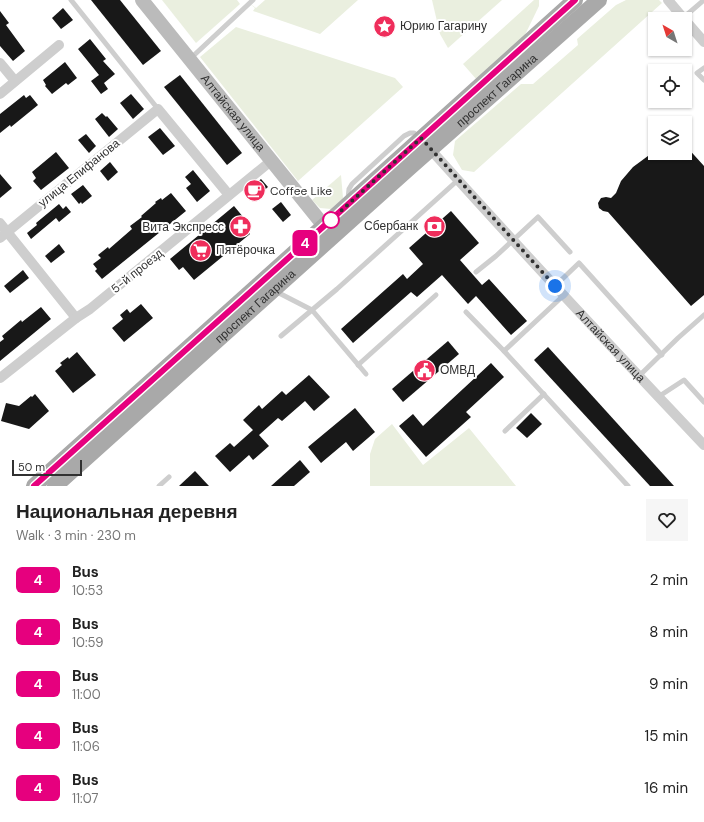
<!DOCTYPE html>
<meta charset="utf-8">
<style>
:root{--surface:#fff;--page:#f6f6f6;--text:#222;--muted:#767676}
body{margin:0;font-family:"DM Sans",sans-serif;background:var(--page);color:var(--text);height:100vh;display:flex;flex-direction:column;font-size:15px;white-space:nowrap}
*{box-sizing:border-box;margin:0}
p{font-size:13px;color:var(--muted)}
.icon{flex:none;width:22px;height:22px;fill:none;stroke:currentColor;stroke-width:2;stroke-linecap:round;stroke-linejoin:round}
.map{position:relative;height:486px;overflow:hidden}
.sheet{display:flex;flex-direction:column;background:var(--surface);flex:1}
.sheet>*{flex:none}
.badge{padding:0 8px;border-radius:6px;font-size:14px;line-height:26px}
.needle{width:26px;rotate:321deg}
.controls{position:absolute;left:648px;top:12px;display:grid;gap:8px}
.controls a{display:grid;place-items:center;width:44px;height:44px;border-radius:0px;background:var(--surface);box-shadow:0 1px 3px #0004;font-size:20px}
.scale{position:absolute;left:12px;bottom:10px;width:70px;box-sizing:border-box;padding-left:4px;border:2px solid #313131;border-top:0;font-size:11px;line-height:14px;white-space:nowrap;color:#313131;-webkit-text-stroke:3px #fff;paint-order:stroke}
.you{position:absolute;width:20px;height:20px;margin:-10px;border:3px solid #fff;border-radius:50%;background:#1a73e8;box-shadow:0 0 0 6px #1a73e833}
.map>.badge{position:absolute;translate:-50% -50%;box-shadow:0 0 0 2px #fff}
.round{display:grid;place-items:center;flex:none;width:42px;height:42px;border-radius:0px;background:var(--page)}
.headline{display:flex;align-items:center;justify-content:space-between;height:68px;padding:0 16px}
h1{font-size:19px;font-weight:700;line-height:30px}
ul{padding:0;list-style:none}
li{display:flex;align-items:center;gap:12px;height:52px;padding:0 16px}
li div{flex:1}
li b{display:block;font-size:15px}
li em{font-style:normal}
li .badge{min-width:44px;font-weight:700;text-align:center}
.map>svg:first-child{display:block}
.green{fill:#eaefdf}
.building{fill:#181818}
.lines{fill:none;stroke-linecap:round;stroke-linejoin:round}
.lane{stroke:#cecece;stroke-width:5}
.street{stroke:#cecece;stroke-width:10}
.secondary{stroke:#bbb;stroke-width:14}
.primary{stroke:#a9a9a9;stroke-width:16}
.line-casing{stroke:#fff;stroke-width:9}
.line{stroke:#e6007e;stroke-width:6}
.walk{stroke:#313131;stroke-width:4;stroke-dasharray:0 7.2}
.stop-dot{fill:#fff;stroke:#e6007e;stroke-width:2}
.labels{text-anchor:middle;stroke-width:4;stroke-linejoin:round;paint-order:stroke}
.poi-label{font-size:12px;fill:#313131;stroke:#fff;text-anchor:start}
.street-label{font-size:12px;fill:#313131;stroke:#fff}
</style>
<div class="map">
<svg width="704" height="486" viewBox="0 0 704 486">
<rect width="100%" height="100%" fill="#fff"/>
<g class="green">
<polygon points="162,0 237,0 240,4 196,43"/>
<polygon points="265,0 358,0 320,34 253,11 255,8 249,3 256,8"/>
<polygon points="432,0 502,0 448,48 440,34"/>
<polygon points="534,0 539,0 539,6 522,41 477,80 463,64"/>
<polygon points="626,0 659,0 662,3 474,172 462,170 453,155 455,141 521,84 533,84 578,45 577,39 616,5"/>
<polygon points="236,27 395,78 403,87 298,181 200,57"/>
<polygon points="341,175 343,198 331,209 320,208 312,200"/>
<polygon points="392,424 423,465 469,428 516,486 370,486 370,454 375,439"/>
</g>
<g class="building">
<polygon points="91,0 120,0 161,51 143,65"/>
<polygon points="63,8 73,20 61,29 52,18"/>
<polygon points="0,11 9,23 6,25 25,51 13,61 0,46"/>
<polygon points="90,39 106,59 103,61 115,74 104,83 108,89 101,94 91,81 99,75 78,49"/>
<polygon points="65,62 77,78 68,85 66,83 52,94 45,86 46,85 43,80"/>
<polygon points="180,75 242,153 227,165 164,87"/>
<polygon points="131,94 144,109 133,119 120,103"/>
<polygon points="24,95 26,98 30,95 38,105 11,127 10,125 0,133 0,114"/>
<polygon points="102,113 106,117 107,116 118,129 109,137 95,119"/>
<polygon points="160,128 175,146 163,155 148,137"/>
<polygon points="86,134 96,146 89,153 78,140"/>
<polygon points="685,145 704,166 704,295 691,306 608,212 603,211 599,208 598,203 601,198 606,197 611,198 616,193 621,181 633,167 652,153 685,153"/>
<polygon points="56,152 69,168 41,190 33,181 36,178 32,172"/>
<polygon points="110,162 118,172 108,181 100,171"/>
<polygon points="193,170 210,191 197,202 186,188 191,184 185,177"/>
<polygon points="0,174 12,188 0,198"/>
<polygon points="261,179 268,187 256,197 249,189"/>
<polygon points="83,185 92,196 82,204 81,202 79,204 71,194"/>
<polygon points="171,193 186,211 102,279 95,271 97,269 93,264 101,258 98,255 108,247 109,249 132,229 130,226 142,217 141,216 156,203 155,202 161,198 162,200"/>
<polygon points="281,202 291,215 283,222 272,209"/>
<polygon points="59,204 63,209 66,206 71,212 59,222 56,218 31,239 27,233 37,225 36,223"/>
<polygon points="234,206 244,218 240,221 250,234 194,280 183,267 179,270 170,259"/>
<polygon points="451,211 479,243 460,260 482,285 489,279 527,321 511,335 476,296 468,304 442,275 417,297 411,292 353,343 341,329 403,274 407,279 423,264 409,248"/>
<polygon points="59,244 65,252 51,263 45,256"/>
<polygon points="23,270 29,278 10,293 4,286"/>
<polygon points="141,304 153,318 124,342 112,328 123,319 120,315 127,309 130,313"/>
<polygon points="41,307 51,319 0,361 0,342 4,339 2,336 21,320 22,322"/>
<polygon points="448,341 459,354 403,402 392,389"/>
<polygon points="548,347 674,486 650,486 534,360"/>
<polygon points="77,352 96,375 73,393 55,371 62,365 60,363 68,357 69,359"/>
<polygon points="491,363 504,377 466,412 471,417 426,457 399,426 413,414 423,426"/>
<polygon points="309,375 330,397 314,411 305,401 282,421 278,418 259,435 269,446 253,460 249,455 230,472 215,456 230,443 234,447 253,430 243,420 259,405 262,409 282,391 286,395"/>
<polygon points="35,394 49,411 29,429 1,421 6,403 19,406 31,396 32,397"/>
<polygon points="355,408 375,432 353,451 346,442 321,463 308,447"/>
<polygon points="531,413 542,424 527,438 516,428"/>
<polygon points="300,460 310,472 294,486 271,486"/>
<polygon points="195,471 209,486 179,486"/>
</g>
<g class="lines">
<g class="lane">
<polyline points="71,0 158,109"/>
<polyline points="683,18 704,0"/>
<polyline points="191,58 253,0"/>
<polyline points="704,68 697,73 704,80"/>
<polyline points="348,199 349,189 352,184 404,136 410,133 414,133 420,138"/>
<polyline points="476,272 496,256 538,217 570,252"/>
<polyline points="555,286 579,263 662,355"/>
<polyline points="275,291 312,310 366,374"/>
<polyline points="466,312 504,351 564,295"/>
<polyline points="281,336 337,289 458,180"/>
<polyline points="504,351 628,486"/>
<polyline points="358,365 436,295"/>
<polyline points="639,376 678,338 704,315"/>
<polyline points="658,397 684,380 704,402"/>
<polyline points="505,431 544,394"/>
<polyline points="159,486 169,477"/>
</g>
<g class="street">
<polyline points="668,0 684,19"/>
<polyline points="685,20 704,42"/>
<polyline points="0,63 15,81"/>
<polyline points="0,94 59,45"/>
<path id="s1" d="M430,149c90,100 182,199 274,296"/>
<polyline points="0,223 76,318"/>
<polyline points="0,238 158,109 229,195"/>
<polyline points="0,378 76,318 90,309 271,161"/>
</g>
<path class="secondary" id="s2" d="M142,0l182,226"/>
<g class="primary">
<polyline points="34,486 324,226 575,0"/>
<path id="s3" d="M55,486l353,-317 191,-169"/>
</g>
</g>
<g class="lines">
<defs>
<polyline id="line" points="34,486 324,226 575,0"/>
</defs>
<use href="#line" class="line-casing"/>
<use href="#line" class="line"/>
<polyline class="walk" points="331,220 421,138 555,286"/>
</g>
<defs>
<symbol id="sight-disc" viewBox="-11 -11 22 22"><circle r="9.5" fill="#ef2d5b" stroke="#fff"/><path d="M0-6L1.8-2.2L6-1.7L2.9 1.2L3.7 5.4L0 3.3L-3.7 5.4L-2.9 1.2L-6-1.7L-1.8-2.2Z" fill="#fff"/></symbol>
<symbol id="cafe-disc" viewBox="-11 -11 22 22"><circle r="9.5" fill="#ef2d5b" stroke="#fff"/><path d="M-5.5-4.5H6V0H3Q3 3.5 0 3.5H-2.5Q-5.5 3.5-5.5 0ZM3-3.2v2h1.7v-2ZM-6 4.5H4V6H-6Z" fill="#fff"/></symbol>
<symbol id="bank-disc" viewBox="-11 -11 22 22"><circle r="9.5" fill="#ef2d5b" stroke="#fff"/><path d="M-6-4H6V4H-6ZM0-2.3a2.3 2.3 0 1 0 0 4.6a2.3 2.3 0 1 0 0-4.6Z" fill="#fff"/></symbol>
<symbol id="pharmacy-disc" viewBox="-11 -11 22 22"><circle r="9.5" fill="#ef2d5b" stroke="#fff"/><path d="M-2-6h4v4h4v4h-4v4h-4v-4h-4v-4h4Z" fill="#fff"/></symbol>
<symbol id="supermarket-disc" viewBox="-11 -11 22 22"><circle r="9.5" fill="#ef2d5b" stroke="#fff"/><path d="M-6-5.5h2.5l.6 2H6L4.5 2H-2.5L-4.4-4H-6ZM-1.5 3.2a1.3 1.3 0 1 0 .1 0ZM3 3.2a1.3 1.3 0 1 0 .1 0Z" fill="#fff"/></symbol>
<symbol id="civic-disc" viewBox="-11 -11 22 22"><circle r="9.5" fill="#ef2d5b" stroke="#fff"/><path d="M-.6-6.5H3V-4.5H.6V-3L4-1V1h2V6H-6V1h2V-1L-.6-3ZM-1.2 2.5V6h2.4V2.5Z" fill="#fff"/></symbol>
</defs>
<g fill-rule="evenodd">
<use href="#sight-disc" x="372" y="14" width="25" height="25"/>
<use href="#cafe-disc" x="242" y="178" width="25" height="25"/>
<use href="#bank-disc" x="422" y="214" width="25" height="25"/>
<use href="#pharmacy-disc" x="228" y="214" width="25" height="25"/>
<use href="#supermarket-disc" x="188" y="238" width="25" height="25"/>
<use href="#civic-disc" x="412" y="358" width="25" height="25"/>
</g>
<circle class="stop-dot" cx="331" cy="220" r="8"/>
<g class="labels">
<g class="poi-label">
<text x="400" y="30">Юрию Гагарину</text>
<text x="270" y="195">Coffee Like</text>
<text x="418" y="230" text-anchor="end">Сбербанк</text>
<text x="224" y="231" text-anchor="end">Вита Экспресс</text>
<text x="216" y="254">Пятёрочка</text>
<text x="440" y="374">ОМВД</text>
</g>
<g class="street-label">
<text dy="4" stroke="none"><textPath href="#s3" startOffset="593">проспект Гагарина</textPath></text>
<text dy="4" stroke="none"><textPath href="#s2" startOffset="145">Алтайская улица</textPath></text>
<text transform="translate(79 173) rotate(-39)" y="4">улица Епифанова</text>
<text transform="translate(137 271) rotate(-39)" y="4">5-й проезд</text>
<text dy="4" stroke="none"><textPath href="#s3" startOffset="269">проспект Гагарина</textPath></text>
<text dy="4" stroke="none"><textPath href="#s1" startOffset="267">Алтайская улица</textPath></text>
</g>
</g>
</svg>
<div class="controls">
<a><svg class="needle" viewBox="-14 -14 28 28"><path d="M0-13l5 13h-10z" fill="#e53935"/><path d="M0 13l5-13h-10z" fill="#767676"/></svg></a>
<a><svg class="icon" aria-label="locate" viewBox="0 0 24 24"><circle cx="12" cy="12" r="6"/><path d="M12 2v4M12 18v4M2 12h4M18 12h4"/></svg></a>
<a><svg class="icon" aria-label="layers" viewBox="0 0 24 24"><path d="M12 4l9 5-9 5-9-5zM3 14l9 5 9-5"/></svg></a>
</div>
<div class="scale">50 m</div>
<div class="you" style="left:555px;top:286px"></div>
<b class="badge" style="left:305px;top:243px;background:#e6007e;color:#fff">4</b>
</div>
<section class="sheet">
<div class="headline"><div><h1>Национальная деревня</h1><p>Walk · 3 min · 230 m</p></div><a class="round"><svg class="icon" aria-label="heart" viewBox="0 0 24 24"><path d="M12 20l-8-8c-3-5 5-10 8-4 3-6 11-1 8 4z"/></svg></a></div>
<ul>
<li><span class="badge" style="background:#e6007e;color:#fff">4</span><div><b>Bus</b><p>10:53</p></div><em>2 min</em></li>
<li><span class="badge" style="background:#e6007e;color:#fff">4</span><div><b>Bus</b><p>10:59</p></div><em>8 min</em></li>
<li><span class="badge" style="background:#e6007e;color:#fff">4</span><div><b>Bus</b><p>11:00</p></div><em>9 min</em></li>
<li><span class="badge" style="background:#e6007e;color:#fff">4</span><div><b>Bus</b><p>11:06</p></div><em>15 min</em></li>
<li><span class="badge" style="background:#e6007e;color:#fff">4</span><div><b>Bus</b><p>11:07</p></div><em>16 min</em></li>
</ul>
</section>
